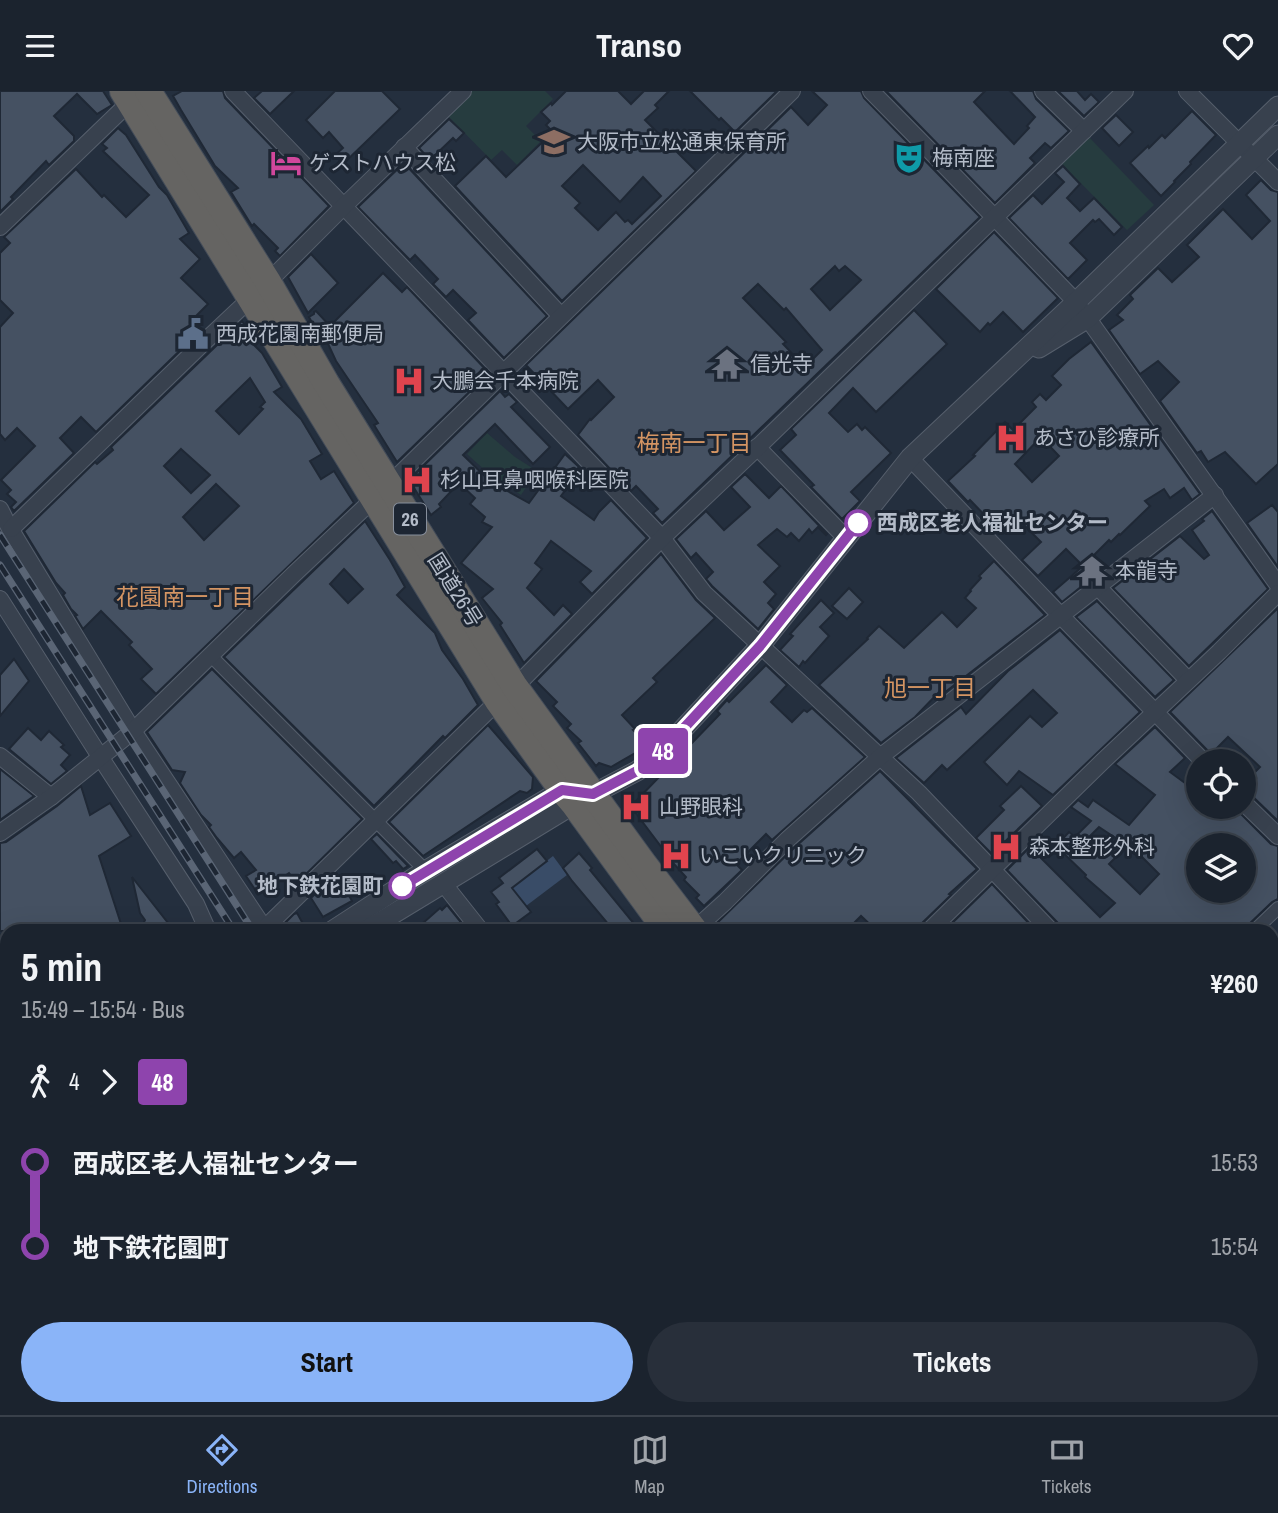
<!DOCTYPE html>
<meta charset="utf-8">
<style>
:root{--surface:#1b232e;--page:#282f3a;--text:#f1f3f6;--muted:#a0a4aa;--line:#39404a;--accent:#8ab4f8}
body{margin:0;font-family:"Archivo Narrow","Noto Sans JP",sans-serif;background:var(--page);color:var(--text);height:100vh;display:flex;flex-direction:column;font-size:26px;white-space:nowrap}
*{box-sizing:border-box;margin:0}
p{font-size:23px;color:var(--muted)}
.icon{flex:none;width:38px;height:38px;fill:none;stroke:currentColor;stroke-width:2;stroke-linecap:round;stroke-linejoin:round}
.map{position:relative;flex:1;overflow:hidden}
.details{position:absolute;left:0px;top:833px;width:1279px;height:492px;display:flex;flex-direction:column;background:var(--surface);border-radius:21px 21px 0 0;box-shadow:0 7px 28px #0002,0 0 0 2px var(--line)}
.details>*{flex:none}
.badge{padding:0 14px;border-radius:5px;font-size:24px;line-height:46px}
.buttons{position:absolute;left:1186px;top:658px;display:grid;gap:14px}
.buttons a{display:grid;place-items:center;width:70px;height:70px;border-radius:50%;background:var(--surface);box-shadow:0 7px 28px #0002,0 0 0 2px var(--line);font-size:35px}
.map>.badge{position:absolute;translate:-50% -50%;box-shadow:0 0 0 4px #fff}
.legs{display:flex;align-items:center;gap:10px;height:77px;padding:0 21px;font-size:23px}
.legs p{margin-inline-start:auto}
.summary{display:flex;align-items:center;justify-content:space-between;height:119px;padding:0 21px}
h1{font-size:38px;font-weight:700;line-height:52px}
.action{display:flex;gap:14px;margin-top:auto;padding:14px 21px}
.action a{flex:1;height:80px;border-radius:42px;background:var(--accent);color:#111;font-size:28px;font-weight:700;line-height:80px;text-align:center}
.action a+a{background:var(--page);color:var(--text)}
ul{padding:0 21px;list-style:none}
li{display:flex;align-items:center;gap:24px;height:84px;font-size:26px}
li i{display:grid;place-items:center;width:10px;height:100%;margin:0 9px;background:currentColor}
li i::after{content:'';width:18px;height:18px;margin:-9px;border:5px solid;border-radius:50%;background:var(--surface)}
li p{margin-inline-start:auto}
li:first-child i{background:linear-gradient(#0000 50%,currentColor 0)}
li:last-child i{background:linear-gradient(currentColor 50%,#0000 0)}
header{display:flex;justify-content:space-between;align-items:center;height:91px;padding:0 21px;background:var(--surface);font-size:32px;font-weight:700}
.tabs{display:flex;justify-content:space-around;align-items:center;height:98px;border-top:2px solid var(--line);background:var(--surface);font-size:19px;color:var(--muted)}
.tabs a{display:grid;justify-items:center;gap:4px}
.tabs .active{color:var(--accent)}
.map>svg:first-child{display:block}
.green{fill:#263c3f}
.water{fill:#394c67}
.building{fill:#455162;stroke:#1f2835;stroke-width:2;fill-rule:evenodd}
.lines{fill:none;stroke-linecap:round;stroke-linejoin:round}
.pedestrian-casing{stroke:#565f6c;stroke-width:14}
.minor-casing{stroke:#565f6c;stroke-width:18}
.tertiary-casing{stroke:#565f6c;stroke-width:21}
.trunk-casing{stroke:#434c59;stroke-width:28}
.pedestrian{stroke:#38414e;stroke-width:12}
.minor{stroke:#38414e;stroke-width:16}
.tertiary{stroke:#38414e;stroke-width:19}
.trunk{stroke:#656462;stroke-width:26}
.rail-casing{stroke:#5a6575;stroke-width:7}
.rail{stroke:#1d2633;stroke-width:4.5;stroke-dasharray:13;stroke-linecap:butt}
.line-1-casing{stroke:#fff;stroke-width:16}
.line-1{stroke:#8e44ad;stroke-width:10}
.stop-1-dot{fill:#fff;stroke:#8e44ad;stroke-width:3.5}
.labels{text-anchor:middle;stroke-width:6;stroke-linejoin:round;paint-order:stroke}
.shield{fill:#1d2633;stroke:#878f9c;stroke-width:2}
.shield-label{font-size:19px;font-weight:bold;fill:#b4bcc9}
.poi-label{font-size:21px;fill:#b4bcc9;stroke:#1d2633;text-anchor:start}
.stop-label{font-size:21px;font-weight:bold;fill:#b4bcc9;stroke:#1d2633;text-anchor:start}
.street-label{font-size:21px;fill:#b4bcc9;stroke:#1d2633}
.neighbourhood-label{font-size:23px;fill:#d59563;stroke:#1d2633}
</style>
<header><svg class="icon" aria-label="menu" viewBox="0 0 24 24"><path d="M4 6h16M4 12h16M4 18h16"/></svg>Transo<svg class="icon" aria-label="heart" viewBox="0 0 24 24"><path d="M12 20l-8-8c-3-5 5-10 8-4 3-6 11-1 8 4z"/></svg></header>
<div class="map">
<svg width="1278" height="1324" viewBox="0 0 1278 1324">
<rect width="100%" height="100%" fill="#242f3e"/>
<g class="green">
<polygon points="470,0 545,0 553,8 526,35 541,50 517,74 502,59 491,69 446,23"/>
<polygon points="1086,43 1154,114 1127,139 1059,70"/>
<polygon points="487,342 515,366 537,380 521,404 501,390 498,391 467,363"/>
</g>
<polygon class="water" points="553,765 567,784 526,815 512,797"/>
<g class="building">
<polygon points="0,0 103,0 112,14 97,23 77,3 54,25 74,45 74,50 49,74 46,70 11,106 13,108 0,121"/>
<polygon points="182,0 223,0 225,7 329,115 280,165 275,160 278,157 254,133 252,135 231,101 238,97 215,75 181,19 173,5"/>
<polygon points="262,0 294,0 270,23 254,7"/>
<polygon points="335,0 382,0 400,18 343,73 335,64 343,57 329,41 323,47 306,29"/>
<path d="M566,0h52l13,13 13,-13h25l-14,14 3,3 -13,12 51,51 -134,130 -107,-115 31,-30 20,21 47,-45 -7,-7 4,-4 -9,-9 10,-9 1,2zM583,74l37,37 23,-25 18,19 -29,28 -4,-4 -3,2 -9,-10 -18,18 -23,-22 5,-5 -18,-17z"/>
<polygon points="690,0 777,0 735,41 721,27 719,29"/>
<path d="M812,0h49l3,7 116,119 -318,306 -9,-10 5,-4 -22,-23 -5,5 -53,-56 12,-16 1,1 23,-23 -2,-2 -14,-15 -30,29 -42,-44 265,-258 17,18 19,-20zM835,175l4,5 6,-5 16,14 -31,30 -19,-21zM758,193l26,26 2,-2 36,42 -17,17 -22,-23 3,-2 -43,-44z"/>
<polygon points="886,0 985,0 974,11 1014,53 1029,37 1027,35 1035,26 1010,0 1033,0 1036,8 1069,40 1051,57 1045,52 1030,67 1035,72 995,112"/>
<polygon points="1058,0 1077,0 1085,9 1091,3 1099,11 1084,25"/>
<polygon points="1192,20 1216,44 1190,71 1191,73 1174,90 1175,91 1161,105 1130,72 1148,55 1149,57 1162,44 1165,47"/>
<polygon points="1116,24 1133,41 1119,55 1102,37"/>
<polygon points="449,28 464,42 456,50 453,47 430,69 419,57"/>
<polygon points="118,37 126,44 159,96 167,104 189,142 180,148 200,168 181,187 208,213 190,231 199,241 96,341 81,326 60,347 74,362 14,420 11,416 16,411 7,403 11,399 1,389 35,355 17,337 5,349 0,343 0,236 13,222 0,209 0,162 10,152 4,146 76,78 102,106 104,104 126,126 149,104 103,60 107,57 102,53"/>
<polygon points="404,72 547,225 504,267 468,229 476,222 453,199 446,206 433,193 438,188 415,164 410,169 358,116"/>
<polygon points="1063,75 1080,93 1067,107 1080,120 1094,107 1122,136 1114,144 1099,128 1095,131 1093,129 1070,152 1087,169 1068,188 1009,127 1033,104 1042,113 1064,91 1055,82"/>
<polygon points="1261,89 1271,99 1278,101 1278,373 1256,393 1225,361 1208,371 1201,360 1197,362 1160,310 1179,291 1158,270 1140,283 1109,239 1123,229 1117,224 1133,208 1130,204 1158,177 1172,191 1199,166 1187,154 1223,118 1252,148 1270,130 1246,104"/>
<polygon points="994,141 1058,207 1023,241 1003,221 990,234 988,232 980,241 936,198"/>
<polygon points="311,163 338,192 308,222 288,186"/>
<polygon points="383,182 402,201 407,196 489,282 397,371 374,334 378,332 336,270 324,244 320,247 309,226 314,223 314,221 316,220 330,235"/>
<polygon points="914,219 947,253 876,321 853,297 829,322 848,341 857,333 862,339 865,336 891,362 851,401 860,410 842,428 811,396 814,394 780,359 796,344 791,338"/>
<path d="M242,230l11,16 -3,4 12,12 20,34 -8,5 27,27 21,35 -12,7 11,18 13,-8 20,32 -198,191 -15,-15 11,-10 -23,-24 3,-3 -31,-31 -18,18 -8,-13 2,-1 -6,-6 -8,-14 2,-2 -9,-10 -32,-52 71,-69 2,2 16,-14 -2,-3zM250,287l15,24 -5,5 3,2 -24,25 -23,-23zM181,358l29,26 -19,18 -27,-27zM216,393l23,22 -35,34 -21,-23z"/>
<path d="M1091,251l109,152 -8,6 -8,-12 -14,10 -6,-9 -19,12 5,5 -30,29 -1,-1 -8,8 -2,-2 -18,18 11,12 -40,32 -9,-10 30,-26 -17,-17 -28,27 -16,-16 19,-18 -27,-27 -15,15 -29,-30 -2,2 -20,-21 27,-25 -2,-1 32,-33 8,8 23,-23 -4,-5 8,-8 6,6 15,-15 -9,-9 17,-17zM1041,346l18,19 -27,26 -17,-18z"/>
<polygon points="500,300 505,306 509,303 517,311 511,316 550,356 533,373 495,333 463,364 500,400 502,397 529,412 565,363 579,376 575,380 578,382 561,405 594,429 599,421 611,409 647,447 592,503 580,491 591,480 551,450 535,472 542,478 527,497 554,524 563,514 572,523 524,572 500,534 502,532 482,507 493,498 461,472 492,436 482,431 485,426 470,413 475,407 459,392 439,413 441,416 431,424 409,389"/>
<polygon points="745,383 769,407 781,395 827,443 826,444 818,436 812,442 809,438 799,450 791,442 787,446 777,438 758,454 780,475 764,491 776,503 768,512 774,518 758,538 712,495 706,488 713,481 696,462 691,467 676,448 706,420 724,439 750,416 731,396"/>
<polygon points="1272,414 1278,421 1278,476 1247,432"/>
<polygon points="1212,420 1268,498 1189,575 1113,497 1180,445 1204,468 1209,464 1192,439 1204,430 1202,428"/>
<path d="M365,430l25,39 15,27 -8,8 38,38 7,17 21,29 15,26 -33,33 -2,-2 -69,70 -150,-149zM344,478l19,20 -15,14 -18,-19z"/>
<polygon points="661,463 696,509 715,527 653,587 657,591 622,624 635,638 633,639 649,654 611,676 599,672 596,675 578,652 581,650 567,637 571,633 553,615 557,611 536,590"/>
<polygon points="994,470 1045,524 944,602 941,599 915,626 881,652 819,594 868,548 867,547 879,535 904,557 942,521 957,536 976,517 965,507 971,500 970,499 981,487 979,485"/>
<polygon points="849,497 863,511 847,528 832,515"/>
<polygon points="821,509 834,522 820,536 829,545 805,572 803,570 799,576 780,559 793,545 790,543"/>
<polygon points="1097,510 1174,589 1155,606 1076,526"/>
<polygon points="1278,517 1278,730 1251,704 1244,702 1244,699 1256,687 1252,684 1260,676 1228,646 1211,663 1170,621"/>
<polygon points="1060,539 1140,621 1053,704 1019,680 1007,694 984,671 1030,625 1042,636 1057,622 1033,599 947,679 942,674 924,692 896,667 961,616 966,623 1008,580"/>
<polygon points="14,568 29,590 0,625 0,584"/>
<polygon points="766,574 787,594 771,611 792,631 804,619 807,621 812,617 865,666 772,749 766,743 736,773 742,779 704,815 696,807 699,804 684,789 686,786 664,762 665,761 635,721 635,711 720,623 717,620 727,609 729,611"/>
<polygon points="212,578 362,728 297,792 289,782 258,803 246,785 256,779 241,761 234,767 217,747 209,736 211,734 201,724 180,692 185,681 172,679 147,641"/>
<polygon points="488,634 533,686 532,698 527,702 520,700 423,765 389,731"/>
<path d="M1155,636l30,31 -15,14 19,14 10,-11v32h35l37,37 7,2v53l-6,3 -24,23 -3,6h-184l-2,-7 -52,-54 23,-23 70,70 15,-14 -30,-26 1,-2 -30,-29 13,-14 6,5 16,-16 -20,-14 7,-7 10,7 5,-7 36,25 26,-30 -40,-31zM1099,736l18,12 -15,18 -17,-16zM1199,754h45v46h-45zM1126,756l10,8 2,-2 21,21 -19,20 -31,-30z"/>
<polygon points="28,637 41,649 49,640 64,654 61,656 70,664 61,674 67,680 51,693 9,658"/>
<polygon points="0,678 34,705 0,729"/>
<polygon points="880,680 977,778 949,803 951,804 922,832 919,840 877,840 861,825 846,840 720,840 715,834 794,757"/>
<polygon points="81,695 90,724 110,712 131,745 99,765 121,833 116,840 0,840 0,752 6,751 57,715"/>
<polygon points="1021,695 1042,715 992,763 976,747 1004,719 1000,715"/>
<polygon points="377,743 408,775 403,778 396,770 393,772 371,748"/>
<polygon points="537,758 547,770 512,797 531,821 512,835 496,813 499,811 491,801 503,792 499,787"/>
<polygon points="579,762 592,777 590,779 640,840 614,840 572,790 563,777"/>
<polygon points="333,785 344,795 352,810 323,826 311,807"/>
<polygon points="132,786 168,832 160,840 152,840 144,831 145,829 140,822"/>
<polygon points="992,793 1036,840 944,840"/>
<polygon points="447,814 468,840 414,840 440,817 442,819"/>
<polygon points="297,822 307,840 277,840 294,823"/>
</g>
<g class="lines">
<defs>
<g id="pedestrian">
<polyline points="211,565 421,775"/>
<polyline points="1254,840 1278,817"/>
</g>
<g id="minor">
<polyline points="233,0 662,447 704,502 919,702 1051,840"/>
<polyline points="871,0 943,73 1076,211 1278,494"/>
<polyline points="1043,0 1084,40"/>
<polyline points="1187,0 1278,91"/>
<polyline points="404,56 561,225"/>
<polyline points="0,136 134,7"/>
<polyline points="757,356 846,447"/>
<polyline points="910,367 1061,525 1203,670"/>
<polyline points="0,418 9,436 133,640 266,840"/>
<polyline points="11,438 201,254 268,191 344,115 463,0"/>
<polyline points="1098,496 1188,589"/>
<polyline points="0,508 99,664 196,813 208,840"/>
<polyline points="515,596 662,447 761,353 1125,0"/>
<polyline points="0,665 51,706"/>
<polyline points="1244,712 1278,745"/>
<polyline points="0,742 51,706 133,640 294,483 399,384 792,0"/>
<polyline points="443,792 481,840"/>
<polyline points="264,838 498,610"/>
<polyline points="694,839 725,811 787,749 880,666 1215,404"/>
<polyline points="929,840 1103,670 1219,561 1278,502"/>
<polyline points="1272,1066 1278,1072"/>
<polyline points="0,1103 7,1115"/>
<polyline points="1272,1214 1278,1208"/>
<polyline points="677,1318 681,1324"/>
<polyline points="872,1318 878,1324"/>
<polyline points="1187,1318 1193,1324"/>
<polyline points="0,1320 2,1324"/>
<polyline points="66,1324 75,1318"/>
<polyline points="168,1324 169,1318"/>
<polyline points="262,1324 270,1318"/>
<polyline points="439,1324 447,1318"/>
<polyline points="625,1324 633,1318"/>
<polyline points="762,1324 769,1318"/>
<polyline points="1160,1324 1166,1318"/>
</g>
<g id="tertiary">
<polyline points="1039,257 1088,227 1278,44"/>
<polyline points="332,840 415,786 562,699 575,700"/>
<polyline points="365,840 574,713 637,680 659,664 760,555 910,367 1076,211 1278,15"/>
<polyline points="0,1052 7,1047"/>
<polyline points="0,1073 7,1069"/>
<polyline points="493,1318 497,1324"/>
<polyline points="575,1318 579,1324"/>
<polyline points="924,1324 931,1318"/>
</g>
<g id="trunk">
<polyline points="123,0 498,610 562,699 574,713 667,840"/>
<polyline points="148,0 268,191 326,292 382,382 515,596 643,772 695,840"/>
<polyline points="1023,1318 1028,1324"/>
<polyline points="1050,1318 1055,1324"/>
</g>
</defs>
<use href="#pedestrian" class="pedestrian-casing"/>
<use href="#minor" class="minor-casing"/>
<use href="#tertiary" class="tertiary-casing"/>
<use href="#trunk" class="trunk-casing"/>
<use href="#pedestrian" class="pedestrian"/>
<use href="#minor" class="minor"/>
<use href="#tertiary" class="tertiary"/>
<use href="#trunk" class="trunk"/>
<defs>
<g id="rail">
<polyline points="0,444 253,840"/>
<polyline points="0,474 234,840"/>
<polyline points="518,1318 522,1324"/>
<polyline points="539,1318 543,1324"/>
<polyline points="558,1318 562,1324"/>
</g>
</defs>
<use href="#rail" class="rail-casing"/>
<use href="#rail" class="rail"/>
</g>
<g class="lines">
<defs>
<polyline id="line-1" points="402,795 562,699 593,703 637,680 659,664 760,555 858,432"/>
</defs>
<use href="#line-1" class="line-1-casing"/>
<use href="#line-1" class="line-1"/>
</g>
<defs>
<symbol id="school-bare" viewBox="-9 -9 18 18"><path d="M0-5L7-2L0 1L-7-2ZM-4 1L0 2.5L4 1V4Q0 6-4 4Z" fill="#8d6e63" stroke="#1d2633" stroke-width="2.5" paint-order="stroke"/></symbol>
<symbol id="theatre-bare" viewBox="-9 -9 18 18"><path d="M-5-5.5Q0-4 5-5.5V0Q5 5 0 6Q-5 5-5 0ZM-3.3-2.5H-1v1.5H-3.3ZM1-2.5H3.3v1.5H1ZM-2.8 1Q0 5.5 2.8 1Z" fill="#0f9aa8" stroke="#1d2633" stroke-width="2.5" paint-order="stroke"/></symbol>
<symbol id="hotel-bare" viewBox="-9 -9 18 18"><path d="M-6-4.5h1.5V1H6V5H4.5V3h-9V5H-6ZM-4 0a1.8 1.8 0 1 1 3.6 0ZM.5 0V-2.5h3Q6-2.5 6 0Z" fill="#d1479c" stroke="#1d2633" stroke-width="2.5" paint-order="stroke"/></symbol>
<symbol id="civic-bare" viewBox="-9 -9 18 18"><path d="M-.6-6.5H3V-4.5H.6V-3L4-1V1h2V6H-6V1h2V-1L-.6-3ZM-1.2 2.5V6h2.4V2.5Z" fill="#5c6f8a" stroke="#1d2633" stroke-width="2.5" paint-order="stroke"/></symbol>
<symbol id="temple-bare" viewBox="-9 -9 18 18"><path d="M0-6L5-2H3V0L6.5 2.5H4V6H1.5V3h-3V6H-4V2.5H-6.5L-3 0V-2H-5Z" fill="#6b7280" stroke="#1d2633" stroke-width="2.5" paint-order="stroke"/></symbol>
<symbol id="hospital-bare" viewBox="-9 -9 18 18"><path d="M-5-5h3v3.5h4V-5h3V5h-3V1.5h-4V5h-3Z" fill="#e0444e" stroke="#1d2633" stroke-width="2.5" paint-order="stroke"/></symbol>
</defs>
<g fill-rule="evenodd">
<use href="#school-bare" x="532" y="29" width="44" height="44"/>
<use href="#theatre-bare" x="887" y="45" width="44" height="44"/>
<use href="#hotel-bare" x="264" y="50" width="44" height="44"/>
<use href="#civic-bare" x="171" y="221" width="44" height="44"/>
<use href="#temple-bare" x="705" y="251" width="44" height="44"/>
<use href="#hospital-bare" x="387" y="268" width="44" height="44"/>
<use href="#hospital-bare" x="989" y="325" width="44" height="44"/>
<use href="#hospital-bare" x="395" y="367" width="44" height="44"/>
<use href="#temple-bare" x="1070" y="458" width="44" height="44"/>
<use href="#hospital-bare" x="614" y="694" width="44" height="44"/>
<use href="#hospital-bare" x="984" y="734" width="44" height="44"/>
<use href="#hospital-bare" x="654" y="743" width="44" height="44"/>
</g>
<g class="stop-1-dot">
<circle cx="858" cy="432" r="12"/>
<circle cx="402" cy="795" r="12"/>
</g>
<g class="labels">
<rect class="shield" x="394" y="412.5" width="32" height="31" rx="5"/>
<g class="shield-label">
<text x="410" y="435">26</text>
</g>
<g class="poi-label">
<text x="577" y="58">大阪市立松通東保育所</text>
<text x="932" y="74">梅南座</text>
<text x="309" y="79">ゲストハウス松</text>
<text x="216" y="250">西成花園南郵便局</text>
<text x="750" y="280">信光寺</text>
<text x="432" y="297">大鵬会千本病院</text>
<text x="1034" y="354">あさひ診療所</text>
<text x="440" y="396">杉山耳鼻咽喉科医院</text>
<text x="1115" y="487">本龍寺</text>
<text x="659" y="723">山野眼科</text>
<text x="1029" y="763">森本整形外科</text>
<text x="699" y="772">いこいクリニック</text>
</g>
<g class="stop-label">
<text x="877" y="439">西成区老人福祉センター</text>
<text x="383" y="802" text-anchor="end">地下鉄花園町</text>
</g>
<g class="street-label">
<text transform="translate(455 499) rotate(58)" y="7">国道26号</text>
</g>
<g class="neighbourhood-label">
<text x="694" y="360">梅南一丁目</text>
<text x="185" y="514">花園南一丁目</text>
<text x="930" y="605">旭一丁目</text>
</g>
</g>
</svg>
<div class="buttons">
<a><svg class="icon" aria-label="locate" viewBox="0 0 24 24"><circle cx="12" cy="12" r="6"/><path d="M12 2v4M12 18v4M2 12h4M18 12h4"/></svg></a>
<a><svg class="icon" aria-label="layers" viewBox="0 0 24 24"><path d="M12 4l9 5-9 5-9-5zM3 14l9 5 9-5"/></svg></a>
</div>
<b class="badge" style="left:663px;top:660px;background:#8e44ad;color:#fff">48</b>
<section class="details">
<div class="summary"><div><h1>5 min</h1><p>15:49 – 15:54 · Bus</p></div><b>¥260</b></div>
<div class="legs"><svg class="icon" aria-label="walk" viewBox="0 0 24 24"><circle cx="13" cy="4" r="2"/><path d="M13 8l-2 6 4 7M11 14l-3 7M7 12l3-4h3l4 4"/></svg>4<svg class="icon" aria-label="forward" viewBox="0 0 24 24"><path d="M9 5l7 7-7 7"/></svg><b class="badge" style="background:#8e44ad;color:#fff">48</b></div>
<ul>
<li><i style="color:#8e44ad"></i><b>西成区老人福祉センター</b><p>15:53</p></li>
<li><i style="color:#8e44ad"></i><b>地下鉄花園町</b><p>15:54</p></li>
</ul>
<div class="action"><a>Start</a><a>Tickets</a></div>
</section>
</div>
<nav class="tabs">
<a class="active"><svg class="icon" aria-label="directions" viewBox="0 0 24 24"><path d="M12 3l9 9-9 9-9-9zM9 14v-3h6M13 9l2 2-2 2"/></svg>Directions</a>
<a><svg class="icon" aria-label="map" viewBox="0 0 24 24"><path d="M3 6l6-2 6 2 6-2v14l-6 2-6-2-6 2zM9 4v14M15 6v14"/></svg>Map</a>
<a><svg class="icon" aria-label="tickets" viewBox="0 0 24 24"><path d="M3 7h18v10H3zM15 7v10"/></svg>Tickets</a>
</nav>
